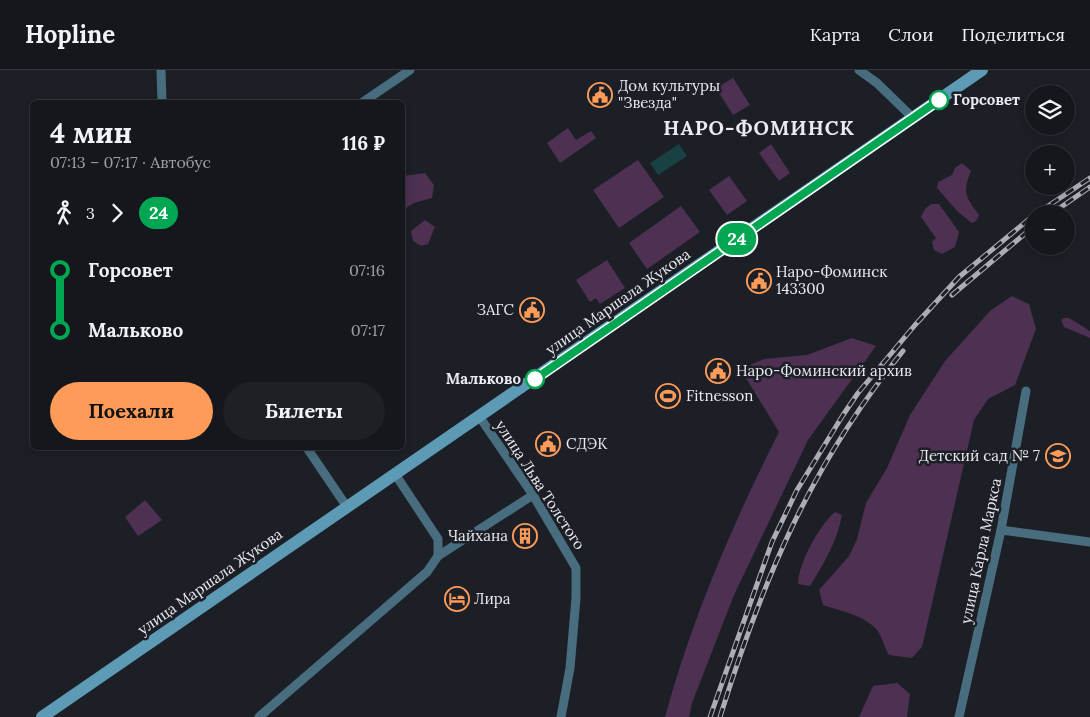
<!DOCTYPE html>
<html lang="ru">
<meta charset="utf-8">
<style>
:root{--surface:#15171c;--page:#1e2025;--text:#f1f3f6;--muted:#9d9fa3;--line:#34363b;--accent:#fe9b58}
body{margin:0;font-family:Lora,serif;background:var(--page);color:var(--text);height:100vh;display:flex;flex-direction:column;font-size:19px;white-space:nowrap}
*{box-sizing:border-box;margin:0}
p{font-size:16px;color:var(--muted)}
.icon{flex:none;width:28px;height:28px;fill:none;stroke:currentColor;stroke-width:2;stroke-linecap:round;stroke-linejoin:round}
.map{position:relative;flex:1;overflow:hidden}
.sheet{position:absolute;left:30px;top:30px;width:375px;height:350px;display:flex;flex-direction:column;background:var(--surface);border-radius:8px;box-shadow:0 2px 8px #0003,0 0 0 1px var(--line)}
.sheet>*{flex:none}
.badge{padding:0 10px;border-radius:16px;font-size:18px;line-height:32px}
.tools{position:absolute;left:1025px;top:15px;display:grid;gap:10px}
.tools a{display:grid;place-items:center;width:50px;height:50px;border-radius:50%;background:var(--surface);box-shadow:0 2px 8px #0003,0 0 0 1px var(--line);font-size:25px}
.map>.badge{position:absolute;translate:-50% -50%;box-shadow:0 0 0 2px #fff}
.legs{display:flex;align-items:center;gap:8px;height:55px;padding:0 20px;font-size:16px}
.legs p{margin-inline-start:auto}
.head{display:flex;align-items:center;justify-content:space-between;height:85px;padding:0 20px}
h1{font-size:28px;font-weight:700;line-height:38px}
.action{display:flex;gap:10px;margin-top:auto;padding:10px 20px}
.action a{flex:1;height:58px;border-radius:30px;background:var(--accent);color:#111;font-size:20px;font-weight:700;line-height:58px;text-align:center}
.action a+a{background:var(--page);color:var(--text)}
ul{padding:0 20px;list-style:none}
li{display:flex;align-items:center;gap:18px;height:60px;font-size:19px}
li i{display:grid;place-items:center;width:8px;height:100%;margin:0 6px;background:currentColor}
li i::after{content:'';width:12px;height:12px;margin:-6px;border:4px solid;border-radius:50%;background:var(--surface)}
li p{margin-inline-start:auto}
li:first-child i{background:linear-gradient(#0000 50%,currentColor 0)}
li:last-child i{background:linear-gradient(currentColor 50%,#0000 0)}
header{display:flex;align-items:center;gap:30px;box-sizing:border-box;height:70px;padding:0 25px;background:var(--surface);border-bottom:1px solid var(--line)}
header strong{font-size:24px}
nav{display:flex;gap:28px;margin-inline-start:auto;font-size:18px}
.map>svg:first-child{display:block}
.green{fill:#4d3052}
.water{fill:#194143}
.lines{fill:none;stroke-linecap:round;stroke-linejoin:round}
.minor{stroke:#486d7f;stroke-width:9}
.secondary{stroke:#5d9ab6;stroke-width:12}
.rail-casing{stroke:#abaeb3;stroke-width:5}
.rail{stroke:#1c1f26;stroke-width:3;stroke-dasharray:9;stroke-linecap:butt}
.line-1-casing{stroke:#fff;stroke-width:11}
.line-1{stroke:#00a651;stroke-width:8}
.stop-1-dot{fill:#fff;stroke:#00a651;stroke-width:2.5}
.labels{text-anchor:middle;stroke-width:5;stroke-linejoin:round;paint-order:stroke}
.poi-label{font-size:15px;fill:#e8ebef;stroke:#1c1f26;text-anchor:start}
.stop-label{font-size:15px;font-weight:bold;fill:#e8ebef;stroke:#1c1f26;text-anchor:start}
.street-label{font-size:15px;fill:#e8ebef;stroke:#1c1f26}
.district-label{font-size:20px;font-weight:bold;letter-spacing:1px;fill:#e8ebef;stroke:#1c1f26}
</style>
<header>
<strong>Hopline</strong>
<nav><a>Карта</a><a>Слои</a><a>Поделиться</a></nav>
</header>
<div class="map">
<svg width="1090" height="647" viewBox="0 0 1090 647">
<rect width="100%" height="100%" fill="#1c1f26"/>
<g class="green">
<polygon points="733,8 750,35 733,45 716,18"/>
<polygon points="568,58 576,70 591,61 596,68 560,93 547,73"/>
<polygon points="771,74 790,103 779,111 759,83"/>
<polygon points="638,90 664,127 619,158 593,120"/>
<path d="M962,93l9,8c-9,22 -5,26 8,44l-3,6 -4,2 -14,-11 -21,-24 1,-6 14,-7 3,-7z"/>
<polygon points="425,103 434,115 432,128 414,133 403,140 403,106"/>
<polygon points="729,106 747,131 727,145 709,120"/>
<polygon points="931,134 939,134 959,162 955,177 942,184 934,180 932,172 936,168 921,147 925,139"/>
<polygon points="681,136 700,162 647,199 629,173"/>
<polygon points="425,150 435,157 428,174 421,176 413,171 411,161"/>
<polygon points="607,190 625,218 600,234 596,228 590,232 576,210"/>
<path d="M1012,226l17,8 7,25 -21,56 -27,14 -14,21 -52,227 -10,11 -23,-3c-5,-8 -7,-19 -12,-25 -13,-15 -37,-19 -54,-25l-4,-15 30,-34 8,-17 9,-36 21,-35 23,-53 35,-54 46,-51z"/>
<polygon points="1064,248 1069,248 1090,261 1090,268 1064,257 1061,250"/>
<path d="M852,268l24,8 -68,94 -74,155 -42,108 -3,14h-24c27,-99 68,-194 114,-285l-35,-57 -1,-7 21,-9 43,-4z"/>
<polygon points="145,430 162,450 138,466 125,447"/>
<path d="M835,442l7,3c-5,27 -18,48 -32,71l-12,-2c0,-20 22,-60 37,-72z"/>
<polygon points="897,613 910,624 907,647 859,647 873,616"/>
</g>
<polygon class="water" points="679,74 687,86 658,105 650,93"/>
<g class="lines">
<g class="minor">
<polyline points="161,0 162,32"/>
<polyline points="859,0 877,13 913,48"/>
<polyline points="363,32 410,0"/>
<polyline points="479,346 533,425 576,498 576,528 570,598 561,647"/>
<polyline points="307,378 347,437"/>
<polyline points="1001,460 1090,472"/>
<polyline points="438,486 533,425"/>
<polyline points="259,647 427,502 438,486 438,469 395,404"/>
<polyline points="959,647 1001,460 1026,321"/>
</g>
<polyline class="secondary" points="42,647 982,0"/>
<defs>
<g id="rail">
<polyline points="1036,144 1090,108"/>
<polyline points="1051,144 1090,117"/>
<polyline points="952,225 1034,156"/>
<polyline points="710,647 772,472 797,420 843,345 858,323 915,255 959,207 1034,145"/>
<path d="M720,647c43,-138 91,-253 183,-366"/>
</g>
</defs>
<use href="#rail" class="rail-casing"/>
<use href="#rail" class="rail"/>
</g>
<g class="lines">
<defs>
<polyline id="line-1" points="535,309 939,30"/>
</defs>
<use href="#line-1" class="line-1-casing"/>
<use href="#line-1" class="line-1"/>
</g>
<defs>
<symbol id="civic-ring" viewBox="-11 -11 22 22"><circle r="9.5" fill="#1c1f26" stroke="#fe9b58" stroke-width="1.5"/><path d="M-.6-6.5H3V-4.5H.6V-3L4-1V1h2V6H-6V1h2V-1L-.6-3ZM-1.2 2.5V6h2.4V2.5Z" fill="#fe9b58"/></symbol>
<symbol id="stadium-ring" viewBox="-11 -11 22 22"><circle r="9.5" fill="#1c1f26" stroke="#fe9b58" stroke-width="1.5"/><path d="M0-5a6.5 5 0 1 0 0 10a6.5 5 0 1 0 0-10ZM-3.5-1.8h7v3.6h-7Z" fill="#fe9b58"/></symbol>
<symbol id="school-ring" viewBox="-11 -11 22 22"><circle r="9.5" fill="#1c1f26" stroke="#fe9b58" stroke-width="1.5"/><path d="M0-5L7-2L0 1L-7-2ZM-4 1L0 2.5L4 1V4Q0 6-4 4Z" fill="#fe9b58"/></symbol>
<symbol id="building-ring" viewBox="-11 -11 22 22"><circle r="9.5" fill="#1c1f26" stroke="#fe9b58" stroke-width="1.5"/><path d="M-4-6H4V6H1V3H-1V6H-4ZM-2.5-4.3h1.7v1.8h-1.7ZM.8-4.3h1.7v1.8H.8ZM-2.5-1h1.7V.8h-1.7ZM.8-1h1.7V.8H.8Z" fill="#fe9b58"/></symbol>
<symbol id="hotel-ring" viewBox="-11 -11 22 22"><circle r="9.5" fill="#1c1f26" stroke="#fe9b58" stroke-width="1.5"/><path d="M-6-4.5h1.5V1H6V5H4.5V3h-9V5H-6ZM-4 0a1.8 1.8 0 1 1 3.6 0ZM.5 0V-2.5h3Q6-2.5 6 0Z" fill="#fe9b58"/></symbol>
</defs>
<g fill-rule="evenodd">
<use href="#civic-ring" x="586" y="11" width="28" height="28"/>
<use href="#civic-ring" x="745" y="197" width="28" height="28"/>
<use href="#civic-ring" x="518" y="226" width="28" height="28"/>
<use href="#civic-ring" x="704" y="287" width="28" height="28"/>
<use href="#stadium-ring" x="654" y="312" width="28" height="28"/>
<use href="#civic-ring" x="534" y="360" width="28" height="28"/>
<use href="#school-ring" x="1044" y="372" width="28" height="28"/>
<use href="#building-ring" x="511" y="452" width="28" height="28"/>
<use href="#hotel-ring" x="443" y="515" width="28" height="28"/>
</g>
<g class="stop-1-dot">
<circle cx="939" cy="30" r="9"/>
<circle cx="535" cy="309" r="9"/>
</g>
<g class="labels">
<g class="poi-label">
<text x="618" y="21">Дом культуры<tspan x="618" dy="17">"Звезда"</tspan></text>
<text x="776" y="207">Наро-Фоминск<tspan x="776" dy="17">143300</tspan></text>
<text x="514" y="245" text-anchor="end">ЗАГС</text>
<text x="736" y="306">Наро-Фоминский архив</text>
<text x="686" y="331">Fitnesson</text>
<text x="566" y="379">СДЭК</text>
<text x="1040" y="391" text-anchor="end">Детский сад № 7</text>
<text x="508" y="471" text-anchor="end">Чайхана</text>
<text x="474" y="534">Лира</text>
</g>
<g class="stop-label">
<text x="953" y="35">Горсовет</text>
<text x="521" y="314" text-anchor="end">Мальково</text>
</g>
<g class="street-label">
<text transform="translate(618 232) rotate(-35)" y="5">улица Маршала Жукова</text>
<text transform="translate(540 415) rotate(57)" y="5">улица Льва Толстого</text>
<text transform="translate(981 481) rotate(-78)" y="5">улица Карла Маркса</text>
<text transform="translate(210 512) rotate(-35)" y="5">улица Маршала Жукова</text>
</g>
<g class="district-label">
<text x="759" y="65">НАРО-ФОМИНСК</text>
</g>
</g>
</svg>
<div class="tools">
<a><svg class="icon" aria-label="layers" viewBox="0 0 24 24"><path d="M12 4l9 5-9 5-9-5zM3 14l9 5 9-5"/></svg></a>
<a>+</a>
<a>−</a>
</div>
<b class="badge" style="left:737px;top:169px;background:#00a651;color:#fff">24</b>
<section class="sheet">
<div class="head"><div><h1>4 мин</h1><p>07:13 – 07:17 · Автобус</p></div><b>116 ₽</b></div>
<div class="legs"><svg class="icon" aria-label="walk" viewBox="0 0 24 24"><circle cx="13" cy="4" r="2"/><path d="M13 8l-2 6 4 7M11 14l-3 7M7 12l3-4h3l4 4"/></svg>3<svg class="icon" aria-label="forward" viewBox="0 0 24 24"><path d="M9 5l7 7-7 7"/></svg><b class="badge" style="background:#00a651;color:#fff">24</b></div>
<ul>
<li><i style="color:#00a651"></i><b>Горсовет</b><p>07:16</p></li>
<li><i style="color:#00a651"></i><b>Мальково</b><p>07:17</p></li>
</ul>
<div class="action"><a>Поехали</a><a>Билеты</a></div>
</section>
</div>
